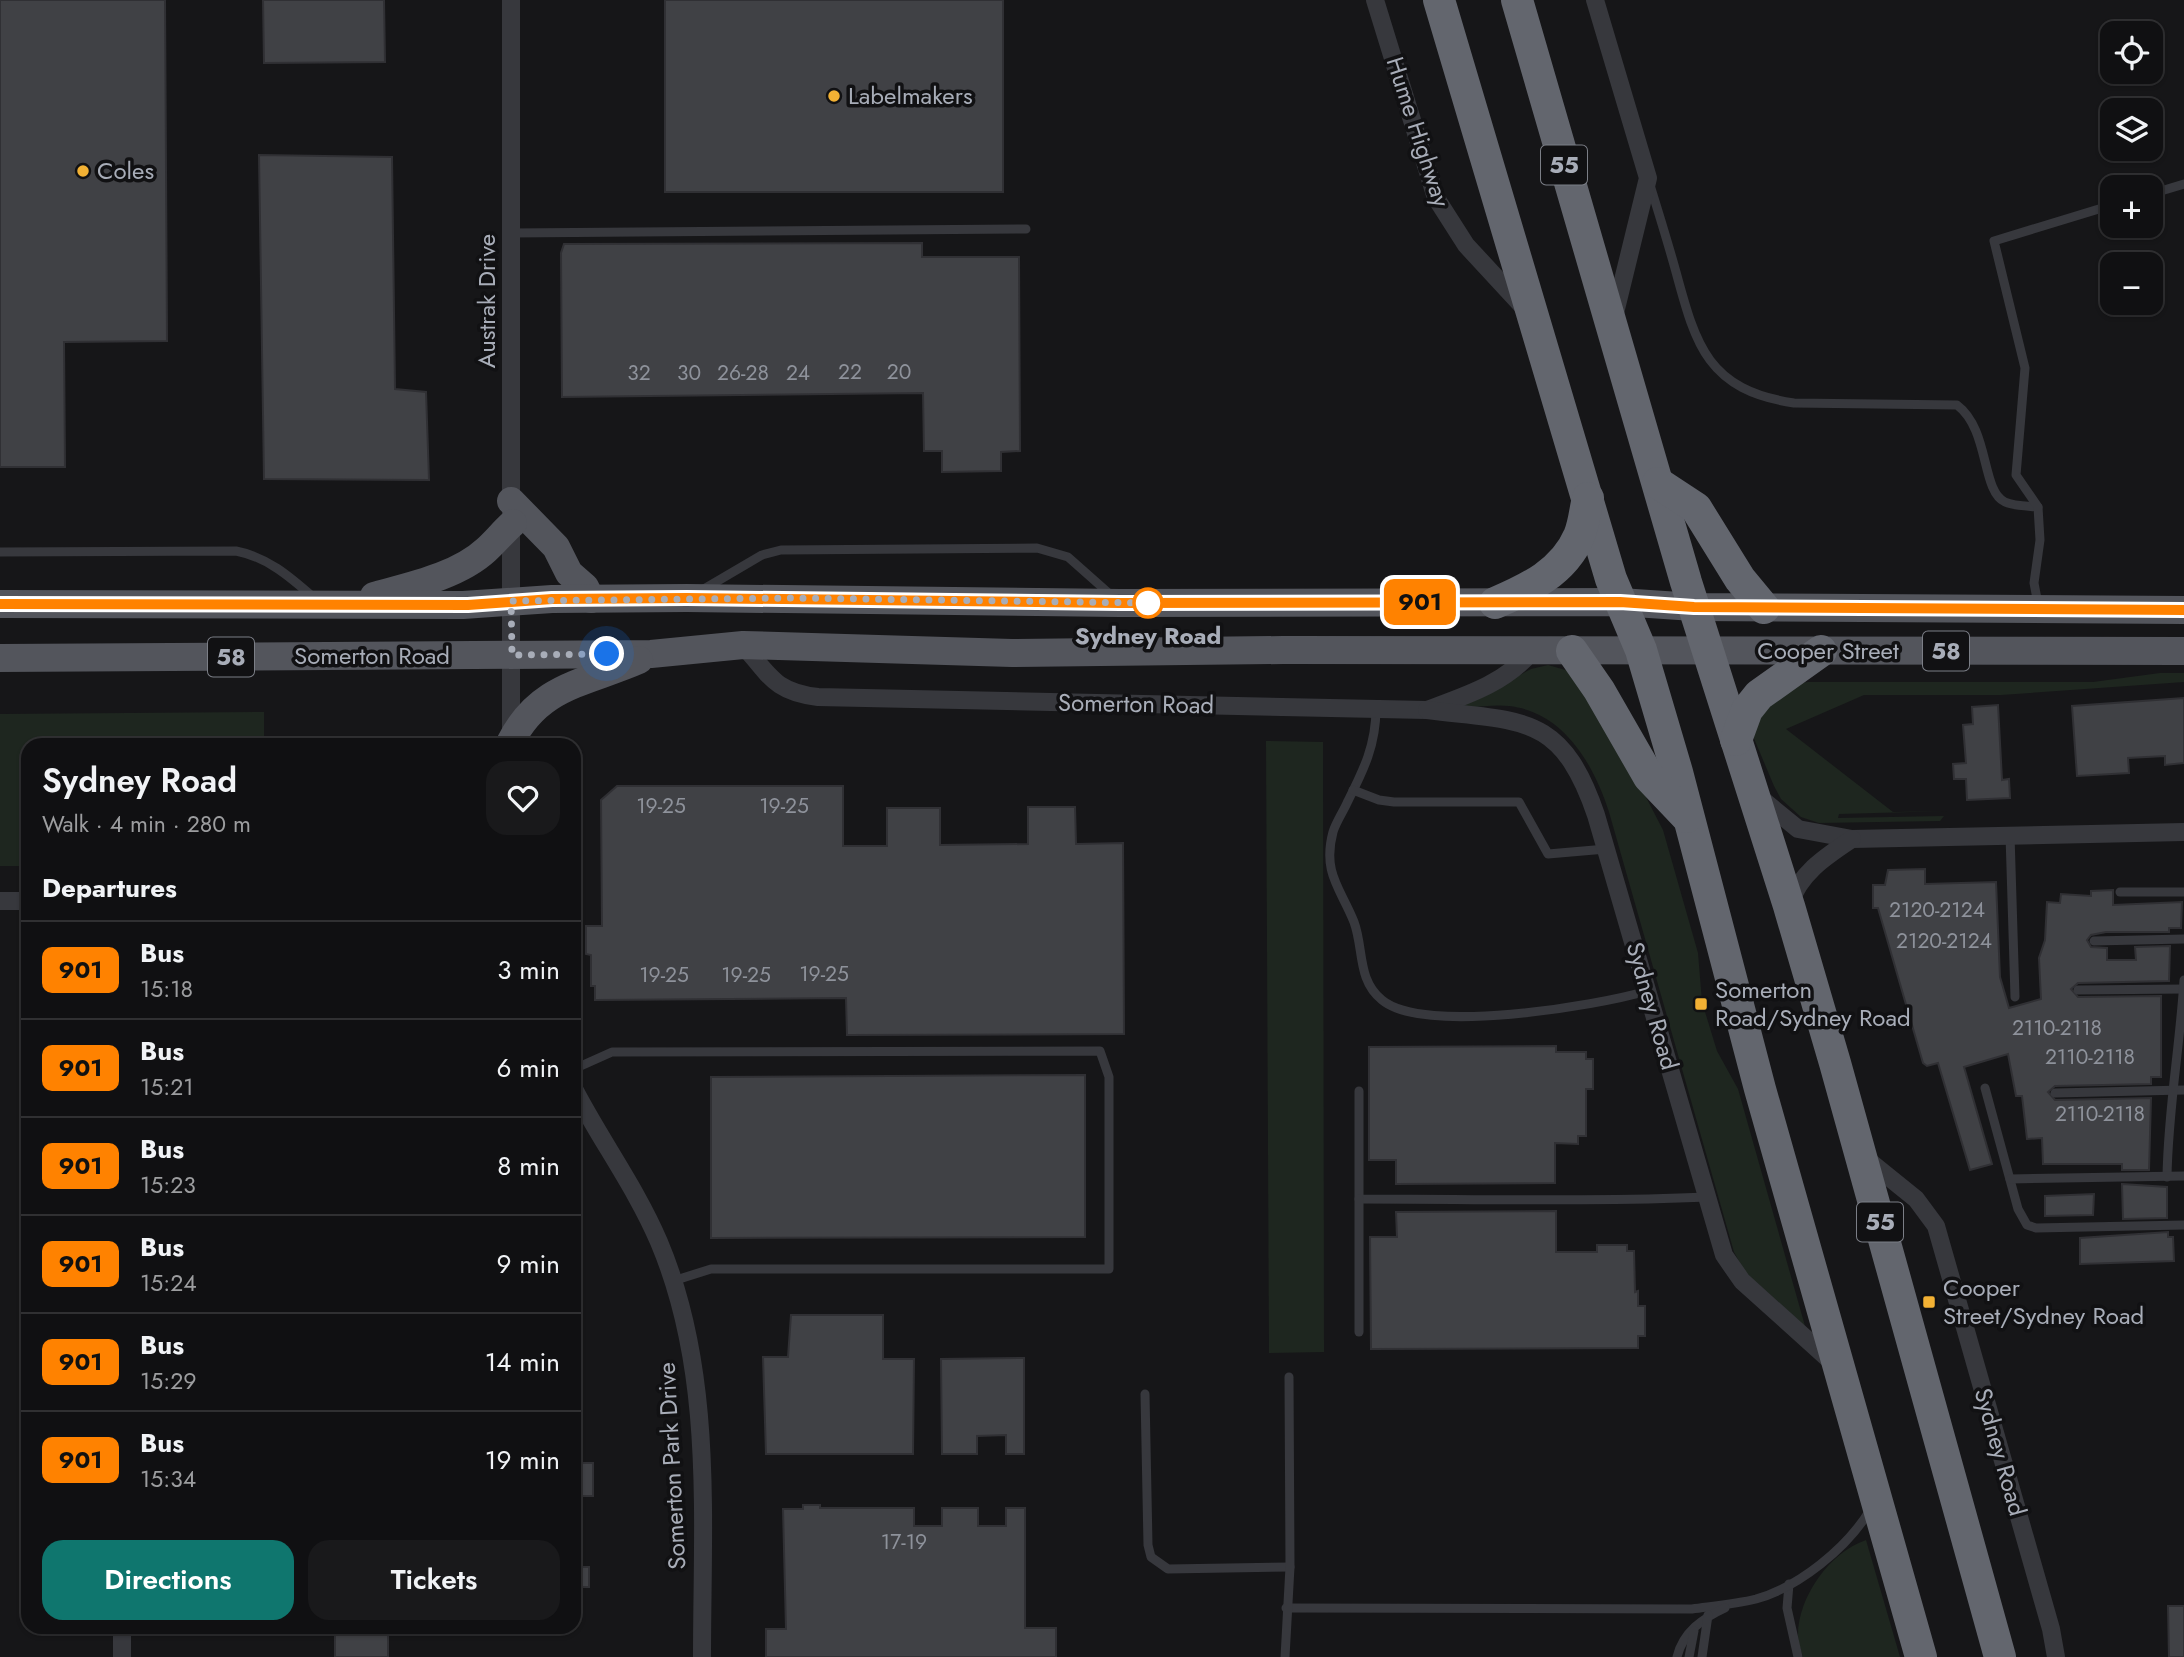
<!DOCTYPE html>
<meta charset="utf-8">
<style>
:root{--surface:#101012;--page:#19191b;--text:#f1f3f6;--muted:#9c9d9f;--line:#303032;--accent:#0f766e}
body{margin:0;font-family:Jost,sans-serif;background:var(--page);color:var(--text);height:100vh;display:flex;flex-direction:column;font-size:26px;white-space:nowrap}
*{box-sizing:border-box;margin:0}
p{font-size:23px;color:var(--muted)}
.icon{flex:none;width:38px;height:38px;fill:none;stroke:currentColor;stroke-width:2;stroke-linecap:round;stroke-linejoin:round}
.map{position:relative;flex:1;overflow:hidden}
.details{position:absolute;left:21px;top:738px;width:560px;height:896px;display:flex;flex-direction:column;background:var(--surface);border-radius:21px;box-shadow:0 2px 5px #0004,0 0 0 2px var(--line)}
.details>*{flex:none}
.badge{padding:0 14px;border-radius:10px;font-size:24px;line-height:46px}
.tools{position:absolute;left:2100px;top:21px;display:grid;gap:14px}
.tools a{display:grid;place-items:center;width:63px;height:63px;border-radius:14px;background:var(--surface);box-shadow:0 2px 5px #0004,0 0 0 2px var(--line);font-size:35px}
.you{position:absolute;width:35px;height:35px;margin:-18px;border:5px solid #fff;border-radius:50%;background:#1a73e8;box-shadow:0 0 0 10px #1a73e833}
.map>.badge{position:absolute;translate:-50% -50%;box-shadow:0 0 0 4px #fff}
h2{padding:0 21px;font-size:26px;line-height:63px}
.round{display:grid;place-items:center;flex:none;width:74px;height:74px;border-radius:21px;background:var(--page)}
.overview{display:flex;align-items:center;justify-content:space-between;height:119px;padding:0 21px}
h1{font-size:33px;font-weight:600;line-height:52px}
.action{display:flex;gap:14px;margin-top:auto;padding:14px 21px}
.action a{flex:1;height:80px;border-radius:21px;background:var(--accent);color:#fff;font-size:28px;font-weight:600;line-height:80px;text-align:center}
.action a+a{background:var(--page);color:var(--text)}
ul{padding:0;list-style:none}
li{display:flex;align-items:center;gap:21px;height:98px;padding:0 21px;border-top:2px solid var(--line)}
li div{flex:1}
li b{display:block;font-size:26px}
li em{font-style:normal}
li .badge{min-width:77px;font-weight:700;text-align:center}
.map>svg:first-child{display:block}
.green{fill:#1e261f}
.building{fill:#404145;stroke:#303034;stroke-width:2}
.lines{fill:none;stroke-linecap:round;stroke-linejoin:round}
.lane{stroke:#37383d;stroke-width:9}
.street{stroke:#37383d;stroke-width:18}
.primary{stroke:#53555c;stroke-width:28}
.highway{stroke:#63666e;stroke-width:32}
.line-casing{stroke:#fff;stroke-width:16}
.line{stroke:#ff8200;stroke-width:10}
.walk{stroke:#a8adb8;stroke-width:7;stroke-dasharray:0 12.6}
.poi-dot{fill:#f2b134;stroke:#111113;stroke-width:2.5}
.stop-dot{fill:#fff;stroke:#ff8200;stroke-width:3.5}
.labels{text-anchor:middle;stroke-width:7;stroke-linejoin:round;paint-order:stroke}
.number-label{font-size:21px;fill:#8e929b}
.shield{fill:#111113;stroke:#7b7e86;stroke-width:2}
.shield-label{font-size:23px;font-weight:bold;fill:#a8adb8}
.poi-label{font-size:24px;fill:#a8adb8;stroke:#111113;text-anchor:start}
.street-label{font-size:24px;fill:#a8adb8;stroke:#111113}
.stop-label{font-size:24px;font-weight:bold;fill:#a8adb8;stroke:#111113}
</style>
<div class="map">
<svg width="2184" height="1657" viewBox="0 0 2184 1657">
<rect width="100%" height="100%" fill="#161618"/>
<g class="green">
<path d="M1548,665l21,6 35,45 59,114 35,123 4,49 15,49 21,38 67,237 -60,-54 -11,-20 -125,-440c-15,-47 -45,-100 -100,-106 -15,-2 -32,2 -49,1l71,-38z"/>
<polygon points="2160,673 2184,673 2184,682 2001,695 1864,695 1786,729 1893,812 1948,811 1839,814 1838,818 1944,816 1940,821 1819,823 1801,817 1781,799 1774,786 1750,729 1751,715 1799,683 1808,682 2093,682"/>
<polygon points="264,712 264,745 28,746 28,866 0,866 0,714"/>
<polygon points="1266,741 1323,742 1324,1352 1269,1353"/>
<path d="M1866,1540l34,117h-97c-2,-7 -5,-15 -5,-22 0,-38 32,-83 68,-95z"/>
</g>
<g class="building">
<polygon points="0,0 165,0 167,341 64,342 65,467 0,467"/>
<polygon points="263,0 384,0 385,62 264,63"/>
<rect x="665" y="0" width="338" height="192"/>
<polygon points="259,155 392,157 395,389 426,392 429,480 264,479"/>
<polygon points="922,243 922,257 1019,257 1020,451 1001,452 1001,471 942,472 942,451 924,451 923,393 562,397 561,253 564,244"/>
<polygon points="2184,698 2184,763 2165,765 2165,756 2128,758 2129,773 2077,776 2072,706"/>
<polygon points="1998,705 2002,780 2009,779 2010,798 1967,800 1966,779 1954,779 1953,764 1966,763 1963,725 1973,724 1972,707"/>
<polygon points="617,786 843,786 843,846 887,846 887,808 940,808 940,845 1028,844 1028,807 1075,807 1076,844 1123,843 1124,1034 847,1035 846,998 595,1000 595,986 591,986 591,955 586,954 586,926 602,926 601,800"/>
<polygon points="1925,869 1925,884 1996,882 2000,977 2009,1008 2041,999 2039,958 2045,940 2047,902 2060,903 2061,894 2091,896 2091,891 2113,890 2113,905 2182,902 2181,928 2169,928 2169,932 2106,932 2091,935 2087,940 2091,947 2107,948 2107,960 2136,960 2135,947 2170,946 2169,981 2078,983 2071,989 2078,997 2161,996 2161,1077 2151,1077 2151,1084 2055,1086 2048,1092 2055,1100 2151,1098 2149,1170 2122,1170 2122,1164 2043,1164 2042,1138 2027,1139 2022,1096 2016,1096 2008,1054 1964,1067 1992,1164 1970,1170 1938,1063 1927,1066 1923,1063 1878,908 1873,908 1873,885 1885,885 1888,870"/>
<polygon points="1556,1046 1556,1052 1586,1052 1586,1059 1593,1059 1593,1089 1586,1089 1586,1136 1578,1136 1578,1144 1555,1143 1555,1183 1396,1184 1396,1160 1369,1160 1369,1047"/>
<polygon points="1085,1075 1085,1237 711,1238 711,1077"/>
<polygon points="2122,1184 2167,1187 2167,1218 2123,1219"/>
<polygon points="2094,1194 2093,1215 2045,1216 2045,1196"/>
<polygon points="1556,1211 1556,1252 1597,1252 1597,1245 1627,1245 1627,1251 1634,1251 1635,1292 1638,1291 1638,1306 1645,1306 1645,1336 1638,1336 1638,1348 1371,1349 1370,1237 1397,1237 1396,1212"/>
<polygon points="2168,1232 2168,1237 2173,1237 2174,1261 2080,1264 2080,1238"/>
<polygon points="791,1315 883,1315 883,1359 914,1359 913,1454 766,1454 763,1357 788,1357"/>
<polygon points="1024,1358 1024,1454 1006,1454 1006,1435 977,1436 977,1454 942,1454 941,1359"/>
<rect x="574" y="1463" width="19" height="33"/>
<polygon points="803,1505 820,1505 820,1508 914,1508 914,1526 942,1526 942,1508 978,1508 978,1526 1006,1526 1006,1508 1025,1508 1025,1628 1056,1628 1056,1657 766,1657 766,1629 786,1629 783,1509 803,1509"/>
<rect x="574" y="1567" width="15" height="20"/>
<polygon points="2168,1606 2184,1606 2184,1657 2169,1657"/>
<rect x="335" y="1628" width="53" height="29"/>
</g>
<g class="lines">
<g class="lane">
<path d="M1650,185c9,29 18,58 26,87 20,74 32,118 118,131l163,2c33,25 24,86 48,97 9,4 23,4 33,5"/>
<polyline points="2151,194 2184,184"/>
<polyline points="511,233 1026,229"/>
<path d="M0,552l236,-1c31,6 53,25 77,46"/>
<polyline points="704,589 762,555 781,550 1037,548 1068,557 1112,596"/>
<polyline points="2038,604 2034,583 2040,540 2038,507 2016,475 2025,368 1994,241 2112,205"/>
<path d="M1376,708c0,38 -13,63 -29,95 -4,9 -11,19 -14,29 -11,41 8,57 21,90 10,27 3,58 28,78 42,35 214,6 265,-9"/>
<polyline points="1353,790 1379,800 1394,802 1519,802 1548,854 1606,849"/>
<polyline points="2010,835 2015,997"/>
<polyline points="2120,892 2184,892"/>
<polyline points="2094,941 2184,939"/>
<polyline points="2078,990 2184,989"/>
<polyline points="574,1069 612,1052 1100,1051 1109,1077 1109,1269 711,1269 673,1281"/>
<polyline points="1985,1088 2018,1209 2027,1225 2036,1228 2184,1225"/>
<path d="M1359,1091v108c116,0 233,3 349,-2"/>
<polyline points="2055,1093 2184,1090"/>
<path d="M2167,1177c1,-67 13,-131 17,-197"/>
<polyline points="2010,1179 2184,1176"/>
<polyline points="1359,1332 1359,1199"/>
<polyline points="1145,1394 1148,1545 1151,1557 1168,1569 1290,1567"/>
<polyline points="1789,1584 1787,1608 1798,1657"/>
<path d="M1286,1608l406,1c22,-3 44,-5 64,-10 43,-12 91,-51 114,-89"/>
<polyline points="1285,1657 1290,1567 1289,1377"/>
<path d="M1677,1657c6,-25 26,-39 48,-49"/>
<polyline points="1689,1657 1694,1631"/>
<polyline points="1702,1657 1708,1615"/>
</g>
<g class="street">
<polyline points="1375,0 1436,198 1466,245 1526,310"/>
<polyline points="1595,0 1648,178 1613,321"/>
<path d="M743,645c27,31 32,47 75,52l609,13c38,-14 79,-27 105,-59"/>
<path d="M1427,710c94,12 134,2 169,105l128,440 18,26 91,82"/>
<polyline points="511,739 511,0"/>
<polyline points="1759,797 1798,829 1852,839 2184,832"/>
<polyline points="0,901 28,901"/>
<path d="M1789,905c11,-32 36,-48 63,-66"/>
<path d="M574,1089c27,52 62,99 85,153 55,130 43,277 43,415"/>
<polyline points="1864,1157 1916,1199 1936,1226 2051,1629 2056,1657"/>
<polyline points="122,1628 122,1657"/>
</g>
<g class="primary">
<polyline points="511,501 556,547 569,573 585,587 591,599"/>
<path d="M374,596c36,-10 84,-20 112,-46 9,-8 17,-18 27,-27"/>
<polyline points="0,604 463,605 552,599 687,598 1120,603 1620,602 1694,607 2184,610"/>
<polyline points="0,658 651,654 743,645 1012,653 1283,650 2184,651"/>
<path d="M510,743c29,-58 74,-59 129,-83"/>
</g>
<g class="highway">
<polyline points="1439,0 1611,579 1641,650 1677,772 1760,1089 1921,1657"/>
<polyline points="1517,0 1686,582 1789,906 1835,1063 2000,1657"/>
<polyline points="1658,483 1696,508 1740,579 1764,608"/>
<path d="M1495,603c33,-14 69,-31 84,-67 5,-11 6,-26 9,-38"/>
<polyline points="1572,651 1599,690 1649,777 1687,817"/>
<polyline points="1736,740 1747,710 1759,695 1821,651"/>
</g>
</g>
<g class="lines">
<defs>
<polyline id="line" points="0,604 468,605 552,599 687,598 1120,603 1620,602 1694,607 2184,610"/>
</defs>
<use href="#line" class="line-casing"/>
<use href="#line" class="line"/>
<polyline class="walk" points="607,654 512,655 511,601 792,598 1148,603"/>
</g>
<g class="poi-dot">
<circle cx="834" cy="96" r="7"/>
<circle cx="83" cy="171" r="7"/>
<rect x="1694" y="997" width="14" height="14" rx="3.5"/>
<rect x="1922" y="1295" width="14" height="14" rx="3.5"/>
</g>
<circle class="stop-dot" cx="1148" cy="603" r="14"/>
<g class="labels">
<g class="number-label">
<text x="850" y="379">22</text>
<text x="899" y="379">20</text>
<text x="639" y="380">32</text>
<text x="689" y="380">30</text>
<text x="743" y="380">26-28</text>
<text x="798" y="380">24</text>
<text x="661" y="813">19-25</text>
<text x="784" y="813">19-25</text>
<text x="1937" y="917">2120-2124</text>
<text x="1944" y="948">2120-2124</text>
<text x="824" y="981">19-25</text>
<text x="664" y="982">19-25</text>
<text x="746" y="982">19-25</text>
<text x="2057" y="1035">2110-2118</text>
<text x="2090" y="1064">2110-2118</text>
<text x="2100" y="1121">2110-2118</text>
<text x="904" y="1549">17-19</text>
</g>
<g class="shield">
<rect x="1541" y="145.5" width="46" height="39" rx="5"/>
<rect x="1923" y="631.5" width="46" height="39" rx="5"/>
<rect x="208" y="637.5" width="46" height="39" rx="5"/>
<rect x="1857" y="1202.5" width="46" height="39" rx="5"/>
</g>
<g class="shield-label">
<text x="1564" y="173">55</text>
<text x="1946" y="659">58</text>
<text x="231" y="665">58</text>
<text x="1880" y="1230">55</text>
</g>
<g class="poi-label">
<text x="848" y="104">Labelmakers</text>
<text x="97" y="179">Coles</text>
<text x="1715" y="998">Somerton<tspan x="1715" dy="28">Road/Sydney Road</tspan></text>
<text x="1943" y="1296">Cooper<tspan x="1943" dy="28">Street/Sydney Road</tspan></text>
</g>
<g class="street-label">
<text transform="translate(1418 132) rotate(72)" y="8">Hume Highway</text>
<text transform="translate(487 301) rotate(-90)" y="8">Austrak Drive</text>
<text x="1828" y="659">Cooper Street</text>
<text x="372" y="664">Somerton Road</text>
<text transform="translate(1136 704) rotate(1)" y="8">Somerton Road</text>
<text transform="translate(1652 1006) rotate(74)" y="8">Sydney Road</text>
<text transform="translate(2000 1452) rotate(74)" y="8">Sydney Road</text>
<text transform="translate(672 1466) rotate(-93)" y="8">Somerton Park Drive</text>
</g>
<g class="stop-label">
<text x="1148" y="644">Sydney Road</text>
</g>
</g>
</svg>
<div class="tools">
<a><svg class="icon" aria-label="locate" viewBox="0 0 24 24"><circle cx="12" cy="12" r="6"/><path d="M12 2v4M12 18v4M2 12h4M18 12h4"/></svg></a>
<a><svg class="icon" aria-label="layers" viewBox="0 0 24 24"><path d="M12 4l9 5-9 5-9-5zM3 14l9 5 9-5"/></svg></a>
<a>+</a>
<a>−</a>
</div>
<div class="you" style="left:607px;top:654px"></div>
<b class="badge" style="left:1420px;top:602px;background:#ff8200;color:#111">901</b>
<section class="details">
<div class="overview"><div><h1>Sydney Road</h1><p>Walk · 4 min · 280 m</p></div><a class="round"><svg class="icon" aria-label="heart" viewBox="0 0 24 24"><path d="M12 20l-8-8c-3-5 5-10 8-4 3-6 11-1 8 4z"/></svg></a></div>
<h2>Departures</h2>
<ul>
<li><span class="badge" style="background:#ff8200;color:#111">901</span><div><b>Bus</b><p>15:18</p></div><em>3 min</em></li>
<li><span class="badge" style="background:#ff8200;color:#111">901</span><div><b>Bus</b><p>15:21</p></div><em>6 min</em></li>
<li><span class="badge" style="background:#ff8200;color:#111">901</span><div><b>Bus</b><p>15:23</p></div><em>8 min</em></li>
<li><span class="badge" style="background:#ff8200;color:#111">901</span><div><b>Bus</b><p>15:24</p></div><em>9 min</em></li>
<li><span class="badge" style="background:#ff8200;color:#111">901</span><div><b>Bus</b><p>15:29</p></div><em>14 min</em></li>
<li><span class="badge" style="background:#ff8200;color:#111">901</span><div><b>Bus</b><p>15:34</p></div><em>19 min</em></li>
</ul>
<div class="action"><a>Directions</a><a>Tickets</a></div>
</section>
</div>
